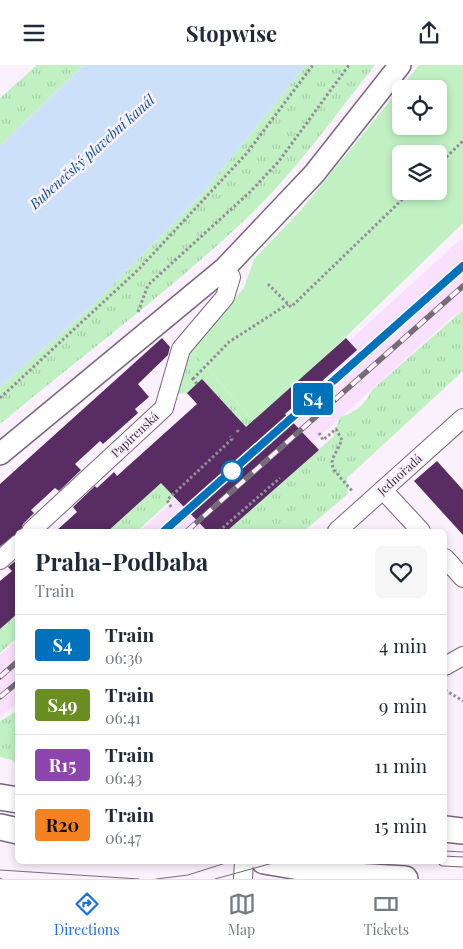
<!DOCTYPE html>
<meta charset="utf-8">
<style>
:root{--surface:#fff;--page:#f6f6f7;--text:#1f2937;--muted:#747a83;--line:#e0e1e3;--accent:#1a73e8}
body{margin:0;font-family:"Playfair Display",serif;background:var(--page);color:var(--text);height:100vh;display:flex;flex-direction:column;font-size:19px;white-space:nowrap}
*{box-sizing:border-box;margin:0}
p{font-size:16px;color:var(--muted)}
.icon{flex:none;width:28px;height:28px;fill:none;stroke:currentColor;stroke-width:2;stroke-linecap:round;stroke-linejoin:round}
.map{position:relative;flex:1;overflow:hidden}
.side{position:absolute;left:15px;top:464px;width:432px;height:335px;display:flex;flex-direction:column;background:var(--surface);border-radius:8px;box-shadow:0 2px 8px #0003}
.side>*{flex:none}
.badge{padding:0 10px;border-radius:4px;font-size:18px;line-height:32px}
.fabs{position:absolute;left:392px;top:15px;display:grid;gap:10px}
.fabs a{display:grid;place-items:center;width:55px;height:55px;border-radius:8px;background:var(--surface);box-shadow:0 2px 8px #0003;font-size:25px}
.map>.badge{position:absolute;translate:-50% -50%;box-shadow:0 0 0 2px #fff}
.round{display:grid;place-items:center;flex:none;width:52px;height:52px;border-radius:8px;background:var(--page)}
.overview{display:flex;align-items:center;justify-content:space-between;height:85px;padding:0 20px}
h1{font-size:24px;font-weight:700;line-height:38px}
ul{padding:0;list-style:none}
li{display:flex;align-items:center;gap:15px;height:60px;padding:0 20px;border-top:1px solid var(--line)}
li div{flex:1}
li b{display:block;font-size:19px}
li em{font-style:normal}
li .badge{min-width:55px;font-weight:700;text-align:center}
header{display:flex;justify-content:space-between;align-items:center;height:65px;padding:0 20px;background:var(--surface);font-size:22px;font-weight:700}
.menu{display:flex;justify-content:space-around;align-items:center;height:70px;border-top:1px solid var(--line);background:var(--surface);font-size:14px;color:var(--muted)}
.menu a{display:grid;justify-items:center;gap:2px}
.menu .active{color:var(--accent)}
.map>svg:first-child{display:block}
.built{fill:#f9e1fe}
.grass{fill:url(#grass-tufts)}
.park{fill:#c1f1c3;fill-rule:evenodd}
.water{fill:#cce0fa}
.building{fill:#592c63}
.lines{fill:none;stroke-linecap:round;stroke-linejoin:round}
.service-casing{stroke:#7a657f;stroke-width:11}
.minor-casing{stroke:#7a657f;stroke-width:20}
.tertiary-casing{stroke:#7a657f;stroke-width:24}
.secondary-casing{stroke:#7a657f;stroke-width:28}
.path{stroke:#958c97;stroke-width:3;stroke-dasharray:2.5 2.5;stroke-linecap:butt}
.service{stroke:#fff;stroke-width:9}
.minor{stroke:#fff;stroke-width:18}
.tertiary{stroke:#fff;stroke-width:21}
.secondary{stroke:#fff;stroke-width:25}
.tram{stroke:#756c77;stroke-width:1}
.rail-casing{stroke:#756c77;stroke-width:5.5}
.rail{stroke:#fbf1fd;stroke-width:4;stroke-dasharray:11;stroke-linecap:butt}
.line-casing{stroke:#fff;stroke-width:11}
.line{stroke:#0072bc;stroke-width:8}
.stop-dot{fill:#fff;stroke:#0072bc;stroke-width:2.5}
.labels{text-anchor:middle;stroke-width:5;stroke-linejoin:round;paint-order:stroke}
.street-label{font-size:12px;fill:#3c333e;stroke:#fbf1fd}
.water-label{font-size:14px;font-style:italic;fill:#095199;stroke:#fbf1fd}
</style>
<header><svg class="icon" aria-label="menu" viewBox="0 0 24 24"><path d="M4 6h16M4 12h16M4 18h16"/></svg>Stopwise<svg class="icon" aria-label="share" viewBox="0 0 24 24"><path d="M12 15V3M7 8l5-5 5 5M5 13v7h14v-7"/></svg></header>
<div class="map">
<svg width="463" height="814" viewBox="0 0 463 814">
<defs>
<pattern id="grass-tufts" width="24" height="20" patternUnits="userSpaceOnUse" patternTransform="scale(1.25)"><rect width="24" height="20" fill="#c1f1c3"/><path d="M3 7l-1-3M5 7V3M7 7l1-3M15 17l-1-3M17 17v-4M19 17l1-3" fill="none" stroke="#a7cfa9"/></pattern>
</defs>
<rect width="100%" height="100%" fill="#fbf1fd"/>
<g class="built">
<polygon points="463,172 463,245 451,253 215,466 140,466"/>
<polygon points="17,574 17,638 0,652 0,590"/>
</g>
<g class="grass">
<polygon points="37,0 84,0 0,81 0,33"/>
<path d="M306,0h69c-41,52 -79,106 -127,152 -78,74 -165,138 -248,207v-37l94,-83 107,-109z"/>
<path d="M463,245v61l-116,107 1,16 -44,37h-77l106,-94 7,-20c17,-5 24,-12 32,-27z"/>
<polygon points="190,283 256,359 137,466 108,466 208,375 243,359 202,314 187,328 178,329 176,321"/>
<polygon points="17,548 17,573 0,588 0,564"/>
<polygon points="17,646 17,700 12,695 0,692 0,656"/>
</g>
<path class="park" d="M419,0h44v158l-207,201 -66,-76 54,-60 10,-29 47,-49zM401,24h38v37h-38zM401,89h38v37h-38z"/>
<polygon class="water" points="84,0 306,0 201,130 94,239 0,322 0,81"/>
<g class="building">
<polygon points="162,273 170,282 168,290 138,319 149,332 135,344 138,348 103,379 100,376 75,399 81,405 59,426 55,423 31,445 34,448 23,459 21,466 18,466 18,469 0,481 0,419"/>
<polygon points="346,273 357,285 285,349 319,385 227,466 207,466 161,418 108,466 56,466 77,447 73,442 95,421 97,423 114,407 117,411 197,339 187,328 202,314 246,362"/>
<polygon points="437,396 463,425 463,470 414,416"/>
<polygon points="18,494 18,548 0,564 0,516 12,506 8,502"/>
</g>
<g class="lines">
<defs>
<polyline id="service" points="443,796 463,797"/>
<g id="minor">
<polyline points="383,425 421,466"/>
<polyline points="31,466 164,343 181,284 225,232 231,212 225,203"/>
<polyline points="337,466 463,353"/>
<polyline points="445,493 463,513"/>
<polyline points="0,495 18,479"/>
<polyline points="445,601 463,591"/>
<polyline points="243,814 244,796"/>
</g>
<polyline id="tertiary" points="0,389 225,203 314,109 400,0"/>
<g id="secondary">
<polyline points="0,732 18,735"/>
<polyline points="0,762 18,766"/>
<polyline points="445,764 463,766"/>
<polyline points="264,796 354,811 405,814"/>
</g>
</defs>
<use href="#service" class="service-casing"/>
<use href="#minor" class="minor-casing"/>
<use href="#tertiary" class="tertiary-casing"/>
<use href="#secondary" class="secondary-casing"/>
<g class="path">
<polyline points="439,99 463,76"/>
<polyline points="268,219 291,242 411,126"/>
<polyline points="138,247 148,220 250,127 279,96 349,0"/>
<polyline points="192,313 197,319"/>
<polyline points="193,314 229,277 288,239"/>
<polyline points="0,333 139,204 247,88 313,0"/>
<polyline points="237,365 239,368"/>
<polyline points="319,368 323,375 336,364 342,375 332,395 333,404 353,427"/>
<polyline points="171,442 167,435 232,374 230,371"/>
<polyline points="219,466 280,413"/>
<polyline points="445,625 463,636"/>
</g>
<use href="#service" class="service"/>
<use href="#minor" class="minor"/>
<use href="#tertiary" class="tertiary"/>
<use href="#secondary" class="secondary"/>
<g class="tram">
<polyline points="445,786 463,787"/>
<polyline points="0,805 139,814"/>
<polyline points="0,813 2,814"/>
<polyline points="156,814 188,810 232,796"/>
<polyline points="215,814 273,798"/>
</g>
<defs>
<g id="rail">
<polyline points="164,466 463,201"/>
<polyline points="187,466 463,221"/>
<polyline points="0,612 18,596"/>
<polyline points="0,632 18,617"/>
</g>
</defs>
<use href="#rail" class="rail-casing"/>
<use href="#rail" class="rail"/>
</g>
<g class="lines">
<defs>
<polyline id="line" points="164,466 463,201"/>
</defs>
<use href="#line" class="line-casing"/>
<use href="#line" class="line"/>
</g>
<circle class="stop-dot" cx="232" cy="406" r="10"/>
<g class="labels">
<g class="street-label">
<text transform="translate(135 370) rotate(-43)" y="4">Papírenská</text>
<text transform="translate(400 410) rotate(-42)" y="4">Jednořadá</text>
</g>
<g class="water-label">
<text transform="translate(92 87) rotate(-42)" y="5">Bubenečský plavební kanál</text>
</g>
</g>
</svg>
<div class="fabs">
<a><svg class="icon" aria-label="locate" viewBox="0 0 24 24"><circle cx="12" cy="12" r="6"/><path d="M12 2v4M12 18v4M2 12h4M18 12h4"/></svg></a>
<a><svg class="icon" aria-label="layers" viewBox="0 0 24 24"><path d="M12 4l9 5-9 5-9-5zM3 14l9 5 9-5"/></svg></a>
</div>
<b class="badge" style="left:313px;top:334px;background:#0072bc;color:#fff">S4</b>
<section class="side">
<div class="overview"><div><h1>Praha-Podbaba</h1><p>Train</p></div><a class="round"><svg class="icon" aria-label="heart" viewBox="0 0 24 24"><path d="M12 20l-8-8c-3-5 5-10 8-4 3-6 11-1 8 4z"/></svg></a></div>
<ul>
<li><span class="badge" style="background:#0072bc;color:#fff">S4</span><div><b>Train</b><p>06:36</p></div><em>4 min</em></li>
<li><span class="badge" style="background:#6b8e23;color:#fff">S49</span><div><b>Train</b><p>06:41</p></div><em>9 min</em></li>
<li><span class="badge" style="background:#8e44ad;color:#fff">R15</span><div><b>Train</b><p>06:43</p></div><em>11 min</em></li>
<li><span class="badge" style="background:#f58220;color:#111">R20</span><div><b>Train</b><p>06:47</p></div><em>15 min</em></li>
</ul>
</section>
</div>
<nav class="menu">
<a class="active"><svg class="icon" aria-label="directions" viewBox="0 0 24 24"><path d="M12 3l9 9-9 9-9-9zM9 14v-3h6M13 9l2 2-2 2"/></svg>Directions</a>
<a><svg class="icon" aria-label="map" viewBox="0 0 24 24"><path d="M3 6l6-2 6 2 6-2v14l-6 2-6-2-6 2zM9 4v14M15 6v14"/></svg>Map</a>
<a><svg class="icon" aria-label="tickets" viewBox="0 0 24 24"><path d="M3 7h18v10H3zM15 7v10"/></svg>Tickets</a>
</nav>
